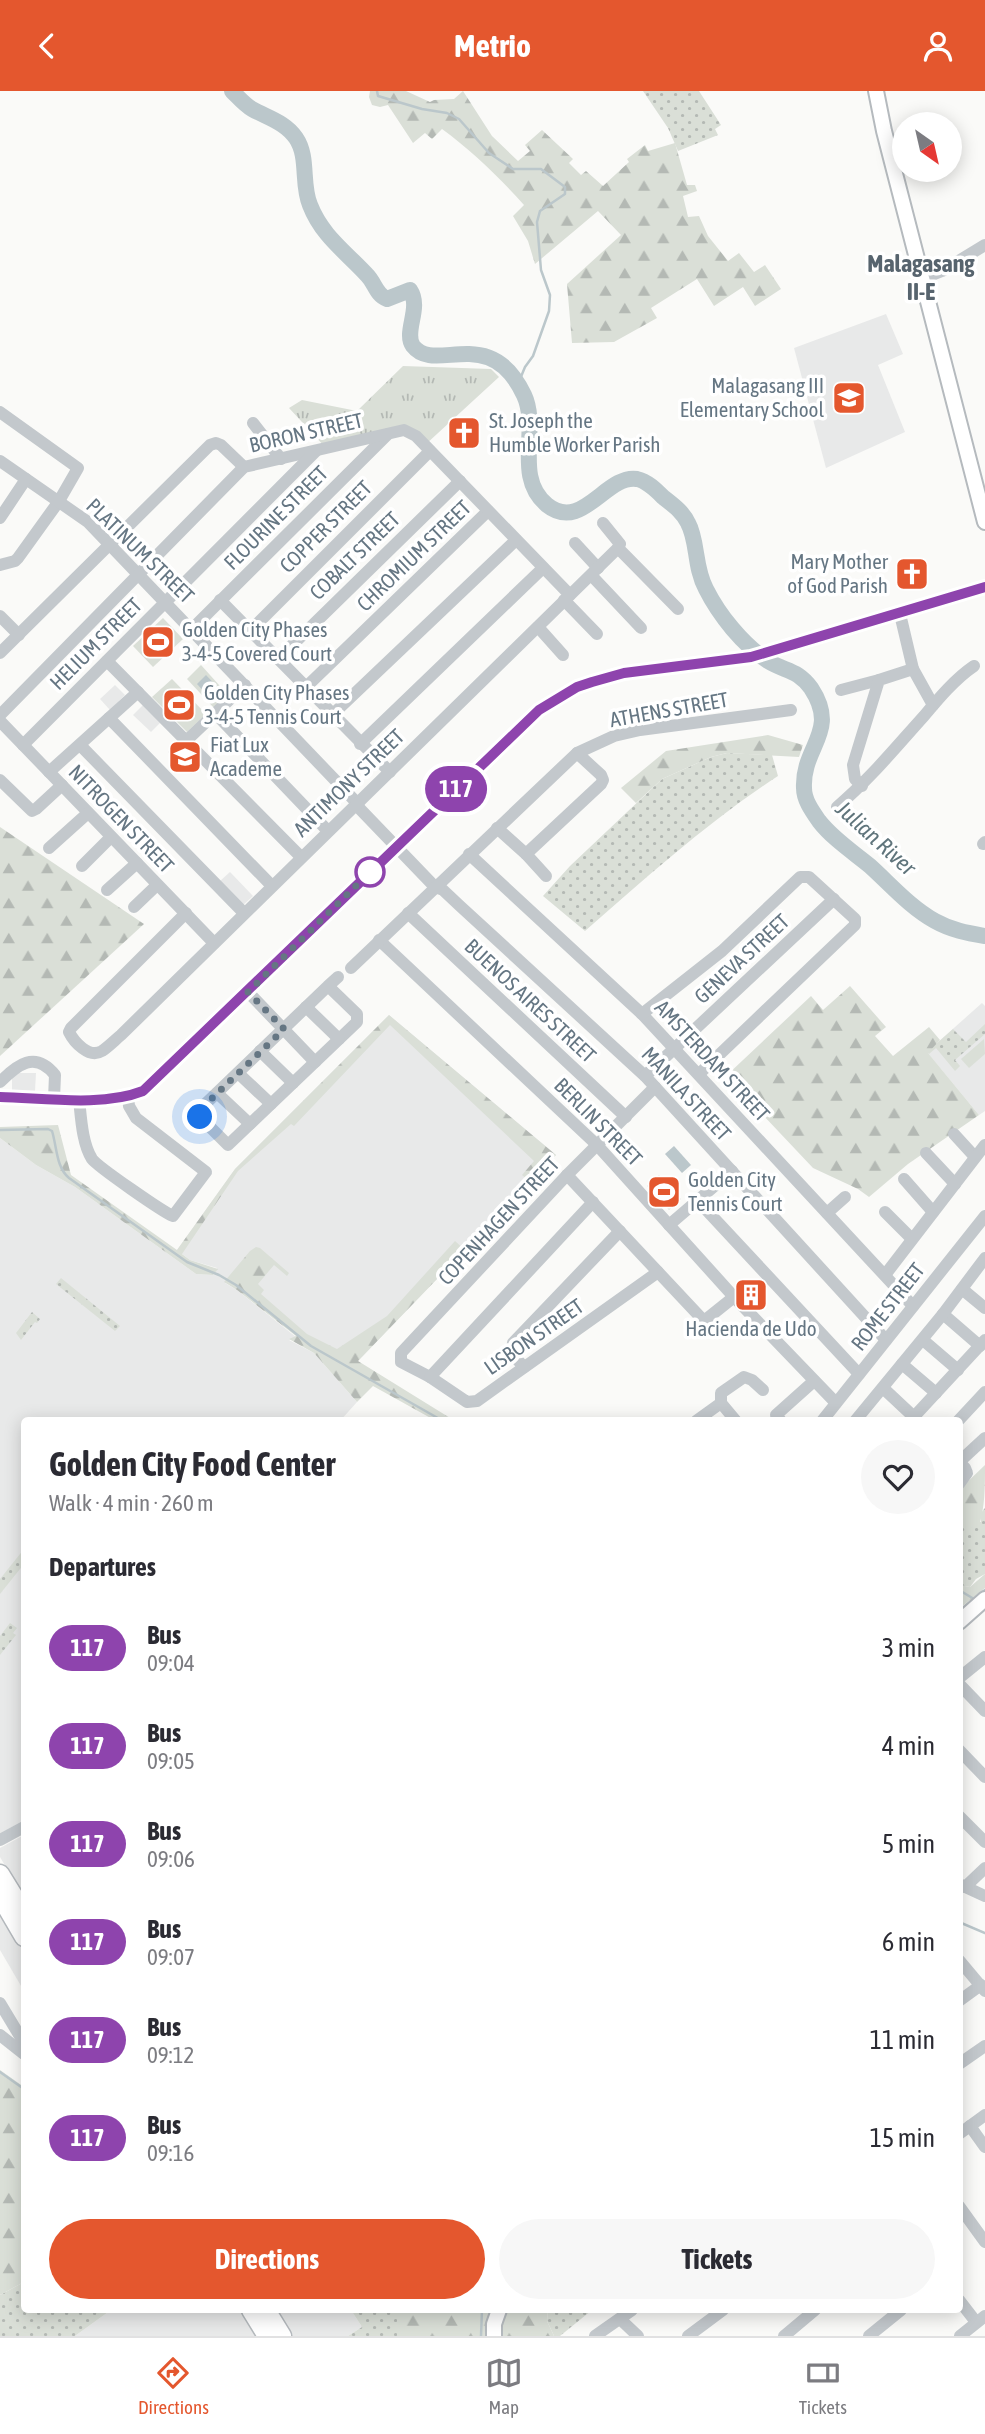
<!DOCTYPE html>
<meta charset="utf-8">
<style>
:root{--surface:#fff;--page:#f7f7f7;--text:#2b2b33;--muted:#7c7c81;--line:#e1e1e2;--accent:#e4572e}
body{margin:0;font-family:"Asap Condensed",sans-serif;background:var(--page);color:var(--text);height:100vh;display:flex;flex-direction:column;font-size:26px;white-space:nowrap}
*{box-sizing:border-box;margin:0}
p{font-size:23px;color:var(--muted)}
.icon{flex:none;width:38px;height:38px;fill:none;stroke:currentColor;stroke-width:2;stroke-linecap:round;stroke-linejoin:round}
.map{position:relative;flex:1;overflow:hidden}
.sheet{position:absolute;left:21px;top:1326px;width:942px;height:896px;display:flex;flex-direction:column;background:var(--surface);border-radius:7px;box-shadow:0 4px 18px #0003}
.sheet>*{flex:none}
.badge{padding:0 14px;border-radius:23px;font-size:24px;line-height:46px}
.needle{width:46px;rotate:146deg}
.controls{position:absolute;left:892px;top:21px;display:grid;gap:14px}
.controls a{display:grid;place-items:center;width:70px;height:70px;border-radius:50%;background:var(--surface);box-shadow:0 4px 18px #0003;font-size:35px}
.you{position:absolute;width:35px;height:35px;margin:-18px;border:5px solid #fff;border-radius:50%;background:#1a73e8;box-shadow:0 0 0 10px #1a73e833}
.map>.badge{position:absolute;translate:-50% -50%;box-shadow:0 0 0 4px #fff}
h2{padding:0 28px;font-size:26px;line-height:63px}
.round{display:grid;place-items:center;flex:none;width:74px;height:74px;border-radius:37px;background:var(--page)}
.head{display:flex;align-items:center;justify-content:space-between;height:119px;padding:0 28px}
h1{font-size:33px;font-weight:700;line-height:52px}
.primary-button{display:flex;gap:14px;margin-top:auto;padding:14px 28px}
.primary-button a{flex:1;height:80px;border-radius:42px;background:var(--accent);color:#fff;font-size:28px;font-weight:700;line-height:80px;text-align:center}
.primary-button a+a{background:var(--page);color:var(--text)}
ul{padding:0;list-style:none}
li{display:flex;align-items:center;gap:21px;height:98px;padding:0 28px}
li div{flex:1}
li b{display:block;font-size:26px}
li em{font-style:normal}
li .badge{min-width:77px;font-weight:700;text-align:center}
header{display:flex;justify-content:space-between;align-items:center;height:91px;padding:0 28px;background:var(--accent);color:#fff;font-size:32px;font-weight:700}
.tab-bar{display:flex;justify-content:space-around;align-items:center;height:98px;border-top:2px solid var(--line);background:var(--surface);font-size:19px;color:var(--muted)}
.tab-bar a{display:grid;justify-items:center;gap:4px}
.tab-bar .current{color:var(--accent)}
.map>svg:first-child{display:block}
.built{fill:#e8e9e9}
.grass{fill:url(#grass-dots)}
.forest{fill:url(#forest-firs)}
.park{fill:url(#park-tufts)}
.pitch{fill:#dadfd7}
.water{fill:#bbc7cb}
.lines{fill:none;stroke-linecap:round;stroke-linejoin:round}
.stream{stroke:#bbc7cb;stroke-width:2.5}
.river{stroke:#bbc7cb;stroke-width:16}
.major-casing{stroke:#b5babe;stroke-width:18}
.highway-casing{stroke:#b4b9bd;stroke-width:21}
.minor{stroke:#c3c8cc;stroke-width:12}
.major{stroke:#fff;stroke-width:14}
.highway{stroke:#fff;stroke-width:18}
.line-casing{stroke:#fff;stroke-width:16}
.line{stroke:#8e44ad;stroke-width:10}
.walk{stroke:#657683;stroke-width:7;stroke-dasharray:0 12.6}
.stop-dot{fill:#fff;stroke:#8e44ad;stroke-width:3.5}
.labels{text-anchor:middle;stroke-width:7;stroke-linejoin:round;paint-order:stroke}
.poi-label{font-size:21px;fill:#657683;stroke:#fff;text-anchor:start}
.street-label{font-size:21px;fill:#657683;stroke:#fff}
.water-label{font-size:23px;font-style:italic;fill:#60757c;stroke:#fff}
.quarter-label{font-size:24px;font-weight:bold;fill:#57646e;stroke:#fff}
</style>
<header><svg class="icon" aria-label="back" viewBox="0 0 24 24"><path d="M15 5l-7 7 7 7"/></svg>Metrio<svg class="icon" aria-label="person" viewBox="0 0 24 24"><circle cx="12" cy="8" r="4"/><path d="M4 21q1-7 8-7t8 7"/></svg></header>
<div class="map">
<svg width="985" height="2245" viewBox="0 0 985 2245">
<defs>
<pattern id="grass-dots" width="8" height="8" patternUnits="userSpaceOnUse" patternTransform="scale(1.75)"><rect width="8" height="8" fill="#dadfd7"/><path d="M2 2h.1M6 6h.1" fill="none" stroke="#b4b9b4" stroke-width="1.8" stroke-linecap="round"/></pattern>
<pattern id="forest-firs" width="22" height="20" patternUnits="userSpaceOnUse" patternTransform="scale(1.75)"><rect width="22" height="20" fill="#dadfd7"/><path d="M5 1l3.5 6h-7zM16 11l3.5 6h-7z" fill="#b4b9b4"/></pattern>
<pattern id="park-tufts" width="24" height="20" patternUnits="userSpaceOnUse" patternTransform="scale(1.75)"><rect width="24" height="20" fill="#dadfd7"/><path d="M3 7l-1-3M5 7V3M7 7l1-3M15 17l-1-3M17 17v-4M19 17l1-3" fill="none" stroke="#b4b9b4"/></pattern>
</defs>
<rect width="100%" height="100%" fill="#fafaf8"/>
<g class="built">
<polygon points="886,223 903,263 878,274 905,341 826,377 794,257"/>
<polygon points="115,594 125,604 110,619 100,608"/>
<polygon points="143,614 161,631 151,641 133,624"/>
<polygon points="179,649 202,671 191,683 168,661"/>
<polygon points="230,781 253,805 242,815 219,791"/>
<polygon points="982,912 985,915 985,1020 979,1024 927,961"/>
<polygon points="389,924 556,1064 358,1270 327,1260 241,1194 225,1192 237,1199 296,1246 289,1249 314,1262 357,1311 340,1330 24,1330 24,1729 0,1743 0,1047 36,1074 75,1096 196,1183 213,1184 217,1177 190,1169 177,1159 235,1078"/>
<polygon points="12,982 36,982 35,1000 12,1000"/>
<polygon points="24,1744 24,1800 21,1802 0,1766 0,1757"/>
<polygon points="0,1819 24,1859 24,1900 0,1859"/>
<polygon points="111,2219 242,2219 258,2245 75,2245"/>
<polygon points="275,2219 351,2219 362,2236 348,2245 291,2245"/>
</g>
<g class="grass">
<polygon points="643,0 699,0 721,34 715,38 718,44 678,60 668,37"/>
<path d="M727,662l45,2 6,21c-69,45 -131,101 -193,155l-42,-35 27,-30 92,-87 49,-22z"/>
<polygon points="985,933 985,943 955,969 960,975 955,980 936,957 929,963 927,961 953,938 966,951"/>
<polygon points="61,1187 120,1235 115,1240 56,1193"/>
<polygon points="32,1221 40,1228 37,1232 35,1231 21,1249 16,1242"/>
<polygon points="985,1417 985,1483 976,1488 970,1496 959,1494 959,1430 963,1426 981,1431 980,1423"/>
<polygon points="24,1458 24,1473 0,1503 0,1488"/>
<polygon points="10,1532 17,1537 13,1542 16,1544 0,1564 0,1545"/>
<polygon points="24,2191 24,2219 111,2219 75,2245 0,2245 0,2204"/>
<polygon points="351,2219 397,2219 397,2245 348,2245 362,2236"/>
<polygon points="548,2219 592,2219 560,2245 554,2245 547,2230"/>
</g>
<g class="forest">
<path d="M370,0h36l24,11 4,-2 20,-1 9,-8 29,45 26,25 12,-10 -5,-6 17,-15 31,29 -4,4 12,12 5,-4 17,15 26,-24 -2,-3 18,-14 3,6 27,-8 12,42h8l2,6 -14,5 5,21 11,-1 9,20 20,25 11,-8 15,19 11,-7 16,24 -26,17 -12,-19 -29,19 -17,-27 -46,29 6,10 -43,24 -42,1 -5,-59 54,-49 -23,-24 -63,53 -7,-23 -15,-25 11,-11c-25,-28 -52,-54 -82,-76l-10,10 -7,-6 -12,10 -25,-38 -8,2 -8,-2 -3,-8z"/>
<polygon points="768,644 803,654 799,666 727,662 711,666 662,688 636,712 621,697 666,660"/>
<polygon points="0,736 144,833 0,965"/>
<polygon points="850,895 886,936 875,945 893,965 929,936 940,949 928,962 979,1024 908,1073 869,1106 858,1098 813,1077 726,985 811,905 823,919"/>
<polygon points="389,924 556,1064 530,1091 522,1084 534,1070 390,934 294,1035 291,1033 238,1080 182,1163 190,1169 218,1178 213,1184 196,1183 75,1096 36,1074 0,1047 0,1036 58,1034 71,1084 177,1159 235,1078"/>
<polygon points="455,1150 465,1159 358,1270 455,1330 436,1330 373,1295 357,1311 314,1262 289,1248 296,1245 237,1199 224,1191 250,1160 256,1156 260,1157 289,1182 287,1185 274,1174 258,1193 264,1199 261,1203 307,1243 337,1258 387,1225"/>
<path d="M985,1374c0,22 0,42 -6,61l-7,2 -7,-5 -2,-6 -4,4v-31z"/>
<polygon points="985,1483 985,1497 959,1518 959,1494 970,1496"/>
<polygon points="0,1979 24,1996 24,2191 0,2204"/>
<polygon points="492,2219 488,2245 397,2245 397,2219"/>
<polygon points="505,2219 548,2219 547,2230 554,2245 499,2245 502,2224"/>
</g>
<polygon class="park" points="403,275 491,278 499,286 425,354 410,340 326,357 289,317 302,309 357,320"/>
<g class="pitch">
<polygon points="163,527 183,548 153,576 133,555"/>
<polygon points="201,574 228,604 214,617 187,588"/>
<polygon points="172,588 206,623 187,641 152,606"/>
<polygon points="984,948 985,963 969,977 961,968"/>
<polygon points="659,1084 681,1108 669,1119 647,1095"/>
</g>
<g class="water">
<polygon points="206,584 224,603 214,612 197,593"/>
<polygon points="674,1055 691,1074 682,1082 665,1063"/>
</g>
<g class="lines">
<g class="stream">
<polyline points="377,0 378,5 422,18 447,22 459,28 489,62 513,78 541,78 565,96 565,103 540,120 537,131 541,179 550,204 549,220 533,265 525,276 518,293"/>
<path d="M0,1039l48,-1 4,2c5,16 4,36 17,47l118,84 32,13 17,10 75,61 132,75"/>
<polyline points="959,1499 974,1508"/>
<polyline points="959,1520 985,1499"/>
<polyline points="959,1831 985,1842"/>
<polyline points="0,1981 24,1998"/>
<polyline points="481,2245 482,2219"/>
</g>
<path class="river" d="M232,0c6,6 13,14 20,18 16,9 33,13 44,29 13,19 5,46 14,67 12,31 36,47 57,70 8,8 9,20 20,24l23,-9c12,18 -7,42 3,56 22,29 77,-24 111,49 16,34 -11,82 23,110 35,28 59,-31 90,-26 10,2 19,11 26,18 10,8 20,15 25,26 10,18 6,44 18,66 13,26 37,56 62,72 18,11 29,8 43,27 29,44 -9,58 -7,100 0,12 8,23 15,33 14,18 34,31 51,45 21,19 40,41 65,55 16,9 32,12 50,15"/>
<defs>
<g id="major">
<polyline points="876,0 884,40 985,431"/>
<polyline points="959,1531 985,1508"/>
<polyline points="494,2245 494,2233 499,2219"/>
</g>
<g id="highway">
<polyline points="0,1783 21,1817"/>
<polyline points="0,1805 24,1846"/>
<polyline points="251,2219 267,2245"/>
<polyline points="266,2219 282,2245"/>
</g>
</defs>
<use href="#major" class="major-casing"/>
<use href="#highway" class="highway-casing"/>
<g class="minor">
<polyline points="922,188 942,180 985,154"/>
<polyline points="0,321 78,377 59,410 18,467 15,470 0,474"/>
<polyline points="253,332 281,368"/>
<polyline points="0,370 88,431 357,712 360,718 435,796 443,799 460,815 645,985 886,1249"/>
<polyline points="0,427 26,388"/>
<polyline points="603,432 620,453 618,457 678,518"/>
<polyline points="575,452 598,477"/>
<polyline points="591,484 641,537"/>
<polyline points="220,509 390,681"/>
<polyline points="564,509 597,543"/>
<polyline points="0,525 19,544"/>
<polyline points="538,536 563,564"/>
<polyline points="192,538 388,343"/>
<polyline points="250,540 430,360"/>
<polyline points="0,562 210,354 216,352 221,354 244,376"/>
<polyline points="278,568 460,390"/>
<polyline points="107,570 301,766"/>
<polyline points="913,578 933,614"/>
<polyline points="305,597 488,420"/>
<polyline points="841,599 879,589"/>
<polyline points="215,622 328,740"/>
<polyline points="0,624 244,376 404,339 416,345 570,504"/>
<polyline points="332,624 516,449"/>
<polyline points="109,627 272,795"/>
<polyline points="0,630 214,852"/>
<polyline points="186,650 245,594"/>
<polyline points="360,653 543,477"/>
<polyline points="23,654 316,360"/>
<polyline points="80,654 244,822"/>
<polyline points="49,681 138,601"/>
<polyline points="0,689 32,720 36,718 62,694"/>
<polyline points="862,695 855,688 853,674 879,589 913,578 900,523"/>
<path d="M837,716c33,-28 59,-60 87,-91 15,-18 31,-37 50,-50"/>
<polyline points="497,737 526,763 601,693 603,689 601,684 577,662"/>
<polyline points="983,753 985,751"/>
<polyline points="49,757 88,722"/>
<polyline points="469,763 642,923 913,1215"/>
<polyline points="526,763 546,785"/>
<polyline points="82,775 111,746"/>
<polyline points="107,799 137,772"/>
<polyline points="134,816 157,794"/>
<path d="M186,822l-115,115 -2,4c5,10 20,27 33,19 6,-4 13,-11 19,-16l497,-487"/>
<polyline points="408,822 626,1026"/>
<polyline points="379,849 597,1054 734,1206 836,1312"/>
<polyline points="351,877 577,662 614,645 640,639 791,619"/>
<polyline points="328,895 357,923 357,931 228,1054 200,1026 199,1019 328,895 338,886"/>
<polyline points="248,901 315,971"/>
<polyline points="306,916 339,948"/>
<polyline points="642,923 722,860 800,786 809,786 855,828 855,834 699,983"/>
<polyline points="260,960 293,992"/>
<polyline points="238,982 271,1013"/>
<polyline points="645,985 834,808"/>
<path d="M0,991c17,-17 35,-32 55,-7l-1,24"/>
<polyline points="655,996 567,1084 401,1262 401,1271 430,1286 467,1311 477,1310 658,1181"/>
<polyline points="217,1002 250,1033"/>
<path d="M0,1006c44,1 102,10 143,-6l396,-381 38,-23 15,-5 32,-9 127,-16 234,-70"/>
<path d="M79,1008c2,18 3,44 13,60 6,8 71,53 81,57l33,-44 -70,-54 -7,-12 -1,-9"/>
<polyline points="954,1043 975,1066"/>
<polyline points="926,1062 955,1093"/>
<polyline points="567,1084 704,1230 734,1206"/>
<polyline points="904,1088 933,1121"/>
<polyline points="698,1110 859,1283"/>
<polyline points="885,1121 912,1148"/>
<polyline points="827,1122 845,1106"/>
<polyline points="669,1134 732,1080"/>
<polyline points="885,1184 985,1054"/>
<polyline points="962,1198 985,1217"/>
<polyline points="943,1223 980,1255"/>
<polyline points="923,1249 958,1279"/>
<polyline points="902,1273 936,1302"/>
<polyline points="524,1276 511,1262 513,1252 620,1140"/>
<polyline points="430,1286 593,1111"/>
<polyline points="883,1297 914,1326"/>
<polyline points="696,1330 721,1312"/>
<polyline points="736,1330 721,1312 721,1302 744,1286 752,1289 763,1299"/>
<polyline points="781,1330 776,1324 814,1290"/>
<polyline points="822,1330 985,1125"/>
<polyline points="855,1330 943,1223 985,1167"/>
<polyline points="910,1330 985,1249"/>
<polyline points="958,1330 985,1301"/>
<polyline points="959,1371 985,1347"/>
<polyline points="959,1371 965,1377 967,1382 959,1393"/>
<polyline points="959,1587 985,1566"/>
<polyline points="959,1593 985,1620"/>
<polyline points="959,1659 985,1686"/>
<polyline points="959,1725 985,1751"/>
<polyline points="0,1749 24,1736"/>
<polyline points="959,1793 985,1805"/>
<polyline points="965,1796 985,1777"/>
<polyline points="959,1869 985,1900"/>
<polyline points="959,1910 981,1894"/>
<polyline points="0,1912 24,1952"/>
<polyline points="0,1944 24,1963"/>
<polyline points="959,1973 985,1955"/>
<polyline points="970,2035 985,2056"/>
<polyline points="959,2043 985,2024"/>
<polyline points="959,2115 985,2151"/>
<polyline points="959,2209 976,2231"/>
<polyline points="620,2228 638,2245"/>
<polyline points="595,2245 632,2219"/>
<polyline points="688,2245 723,2219"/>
<polyline points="784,2245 815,2219"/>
<polyline points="869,2245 901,2219"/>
<polyline points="960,2245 985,2225"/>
</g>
<use href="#major" class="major"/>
<use href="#highway" class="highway"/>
</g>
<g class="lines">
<defs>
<path id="line" d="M0,1006c44,1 102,10 143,-6l396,-381 38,-23 15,-5 32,-9 127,-16 234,-70"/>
</defs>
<use href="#line" class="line-casing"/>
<use href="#line" class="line"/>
<polyline class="walk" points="200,1026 198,1023 200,1019 284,938 248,901 370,781"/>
</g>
<defs>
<symbol id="school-square" viewBox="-11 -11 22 22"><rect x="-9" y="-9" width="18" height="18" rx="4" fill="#e4572e" stroke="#fff"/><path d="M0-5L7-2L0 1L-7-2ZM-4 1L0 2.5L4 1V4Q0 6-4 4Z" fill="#fff"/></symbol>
<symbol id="church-square" viewBox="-11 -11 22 22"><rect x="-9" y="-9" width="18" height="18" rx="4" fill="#e4572e" stroke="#fff"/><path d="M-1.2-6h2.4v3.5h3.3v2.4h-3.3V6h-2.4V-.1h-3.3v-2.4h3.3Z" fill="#fff"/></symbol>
<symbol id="stadium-square" viewBox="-11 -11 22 22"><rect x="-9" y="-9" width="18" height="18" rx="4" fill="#e4572e" stroke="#fff"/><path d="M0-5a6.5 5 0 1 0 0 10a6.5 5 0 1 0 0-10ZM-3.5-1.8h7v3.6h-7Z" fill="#fff"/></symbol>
<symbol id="building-square" viewBox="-11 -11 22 22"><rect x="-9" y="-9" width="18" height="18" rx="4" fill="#e4572e" stroke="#fff"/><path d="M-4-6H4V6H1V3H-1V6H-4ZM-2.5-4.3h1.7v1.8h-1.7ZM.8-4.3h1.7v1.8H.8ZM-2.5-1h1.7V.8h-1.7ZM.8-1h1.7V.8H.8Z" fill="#fff"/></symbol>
</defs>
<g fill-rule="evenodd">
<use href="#school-square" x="830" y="288" width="38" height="38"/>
<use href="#church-square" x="445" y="323" width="38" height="38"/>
<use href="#church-square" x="893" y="464" width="38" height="38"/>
<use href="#stadium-square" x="139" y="532" width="38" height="38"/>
<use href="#stadium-square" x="160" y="595" width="38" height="38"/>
<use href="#school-square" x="166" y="647" width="38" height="38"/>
<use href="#stadium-square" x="645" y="1082" width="38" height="38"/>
<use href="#building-square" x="732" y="1185" width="38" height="38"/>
</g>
<circle class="stop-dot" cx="370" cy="781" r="14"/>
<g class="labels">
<g class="poi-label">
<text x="824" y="302" text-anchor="end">Malagasang III<tspan x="824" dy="24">Elementary School</tspan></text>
<text x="489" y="337">St. Joseph the<tspan x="489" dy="24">Humble Worker Parish</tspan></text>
<text x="888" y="478" text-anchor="end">Mary Mother<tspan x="888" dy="24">of God Parish</tspan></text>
<text x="182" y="546">Golden City Phases<tspan x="182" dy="24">3-4-5 Covered Court</tspan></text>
<text x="204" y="609">Golden City Phases<tspan x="204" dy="24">3-4-5 Tennis Court</tspan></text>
<text x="210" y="661">Fiat Lux<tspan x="210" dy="24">Academe</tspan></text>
<text x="688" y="1096">Golden City<tspan x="688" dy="24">Tennis Court</tspan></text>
<text x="751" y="1245" text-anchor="middle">Hacienda de Udo</text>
</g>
<g class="street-label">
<text transform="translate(306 342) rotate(-13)" y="7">BORON STREET</text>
<text transform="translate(276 427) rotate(-45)" y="7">FLOURINE STREET</text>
<text transform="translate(326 436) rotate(-45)" y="7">COPPER STREET</text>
<text transform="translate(140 460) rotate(44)" y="7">PLATINUM STREET</text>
<text transform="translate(355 465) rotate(-44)" y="7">COBALT STREET</text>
<text transform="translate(414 465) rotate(-44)" y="7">CHROMIUM STREET</text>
<text transform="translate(96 553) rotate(-45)" y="7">HELIUM STREET</text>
<text transform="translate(669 619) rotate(-10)" y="7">ATHENS STREET</text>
<text transform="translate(349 692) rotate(-44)" y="7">ANTIMONY STREET</text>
<text transform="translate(121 728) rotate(46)" y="7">NITROGEN STREET</text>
<text transform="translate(742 868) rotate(-43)" y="7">GENEVA STREET</text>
<text transform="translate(530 910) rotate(43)" y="7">BUENOS AIRES STREET</text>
<text transform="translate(712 970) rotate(47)" y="7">AMSTERDAM STREET</text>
<text transform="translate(686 1003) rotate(47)" y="7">MANILA STREET</text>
<text transform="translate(598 1031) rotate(45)" y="7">BERLIN STREET</text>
<text transform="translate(499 1130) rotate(-47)" y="7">COPENHAGEN STREET</text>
<text transform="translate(888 1216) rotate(-52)" y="7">ROME STREET</text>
<text transform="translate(534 1246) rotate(-35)" y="7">LISBON STREET</text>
</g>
<g class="water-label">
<text transform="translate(876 747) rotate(42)" y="8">Julian River</text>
</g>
<g class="quarter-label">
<text x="921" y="181">Malagasang<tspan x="921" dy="28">II-E</tspan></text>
</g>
</g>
</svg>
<div class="controls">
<a><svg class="needle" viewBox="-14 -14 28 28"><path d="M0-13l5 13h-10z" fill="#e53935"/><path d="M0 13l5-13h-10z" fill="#7c7c81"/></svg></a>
</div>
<div class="you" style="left:200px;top:1026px"></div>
<b class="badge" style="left:456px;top:698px;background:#8e44ad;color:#fff">117</b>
<section class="sheet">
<div class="head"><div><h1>Golden City Food Center</h1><p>Walk · 4 min · 260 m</p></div><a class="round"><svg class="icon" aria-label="heart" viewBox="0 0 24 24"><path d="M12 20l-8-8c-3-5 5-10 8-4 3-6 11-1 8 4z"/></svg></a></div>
<h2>Departures</h2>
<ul>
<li><span class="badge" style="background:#8e44ad;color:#fff">117</span><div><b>Bus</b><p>09:04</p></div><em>3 min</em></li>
<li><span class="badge" style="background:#8e44ad;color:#fff">117</span><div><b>Bus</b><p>09:05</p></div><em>4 min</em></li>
<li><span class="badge" style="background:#8e44ad;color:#fff">117</span><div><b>Bus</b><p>09:06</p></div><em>5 min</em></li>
<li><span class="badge" style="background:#8e44ad;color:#fff">117</span><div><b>Bus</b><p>09:07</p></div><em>6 min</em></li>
<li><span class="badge" style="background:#8e44ad;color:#fff">117</span><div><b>Bus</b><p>09:12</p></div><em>11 min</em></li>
<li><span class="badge" style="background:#8e44ad;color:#fff">117</span><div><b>Bus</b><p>09:16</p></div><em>15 min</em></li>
</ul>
<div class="primary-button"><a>Directions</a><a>Tickets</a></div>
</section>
</div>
<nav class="tab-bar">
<a class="current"><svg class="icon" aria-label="directions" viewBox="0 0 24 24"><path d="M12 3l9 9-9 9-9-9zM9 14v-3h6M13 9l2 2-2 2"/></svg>Directions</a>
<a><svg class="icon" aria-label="map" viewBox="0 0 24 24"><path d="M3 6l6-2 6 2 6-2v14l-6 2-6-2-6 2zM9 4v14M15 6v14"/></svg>Map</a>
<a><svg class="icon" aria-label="tickets" viewBox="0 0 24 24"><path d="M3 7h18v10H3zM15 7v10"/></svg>Tickets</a>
</nav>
